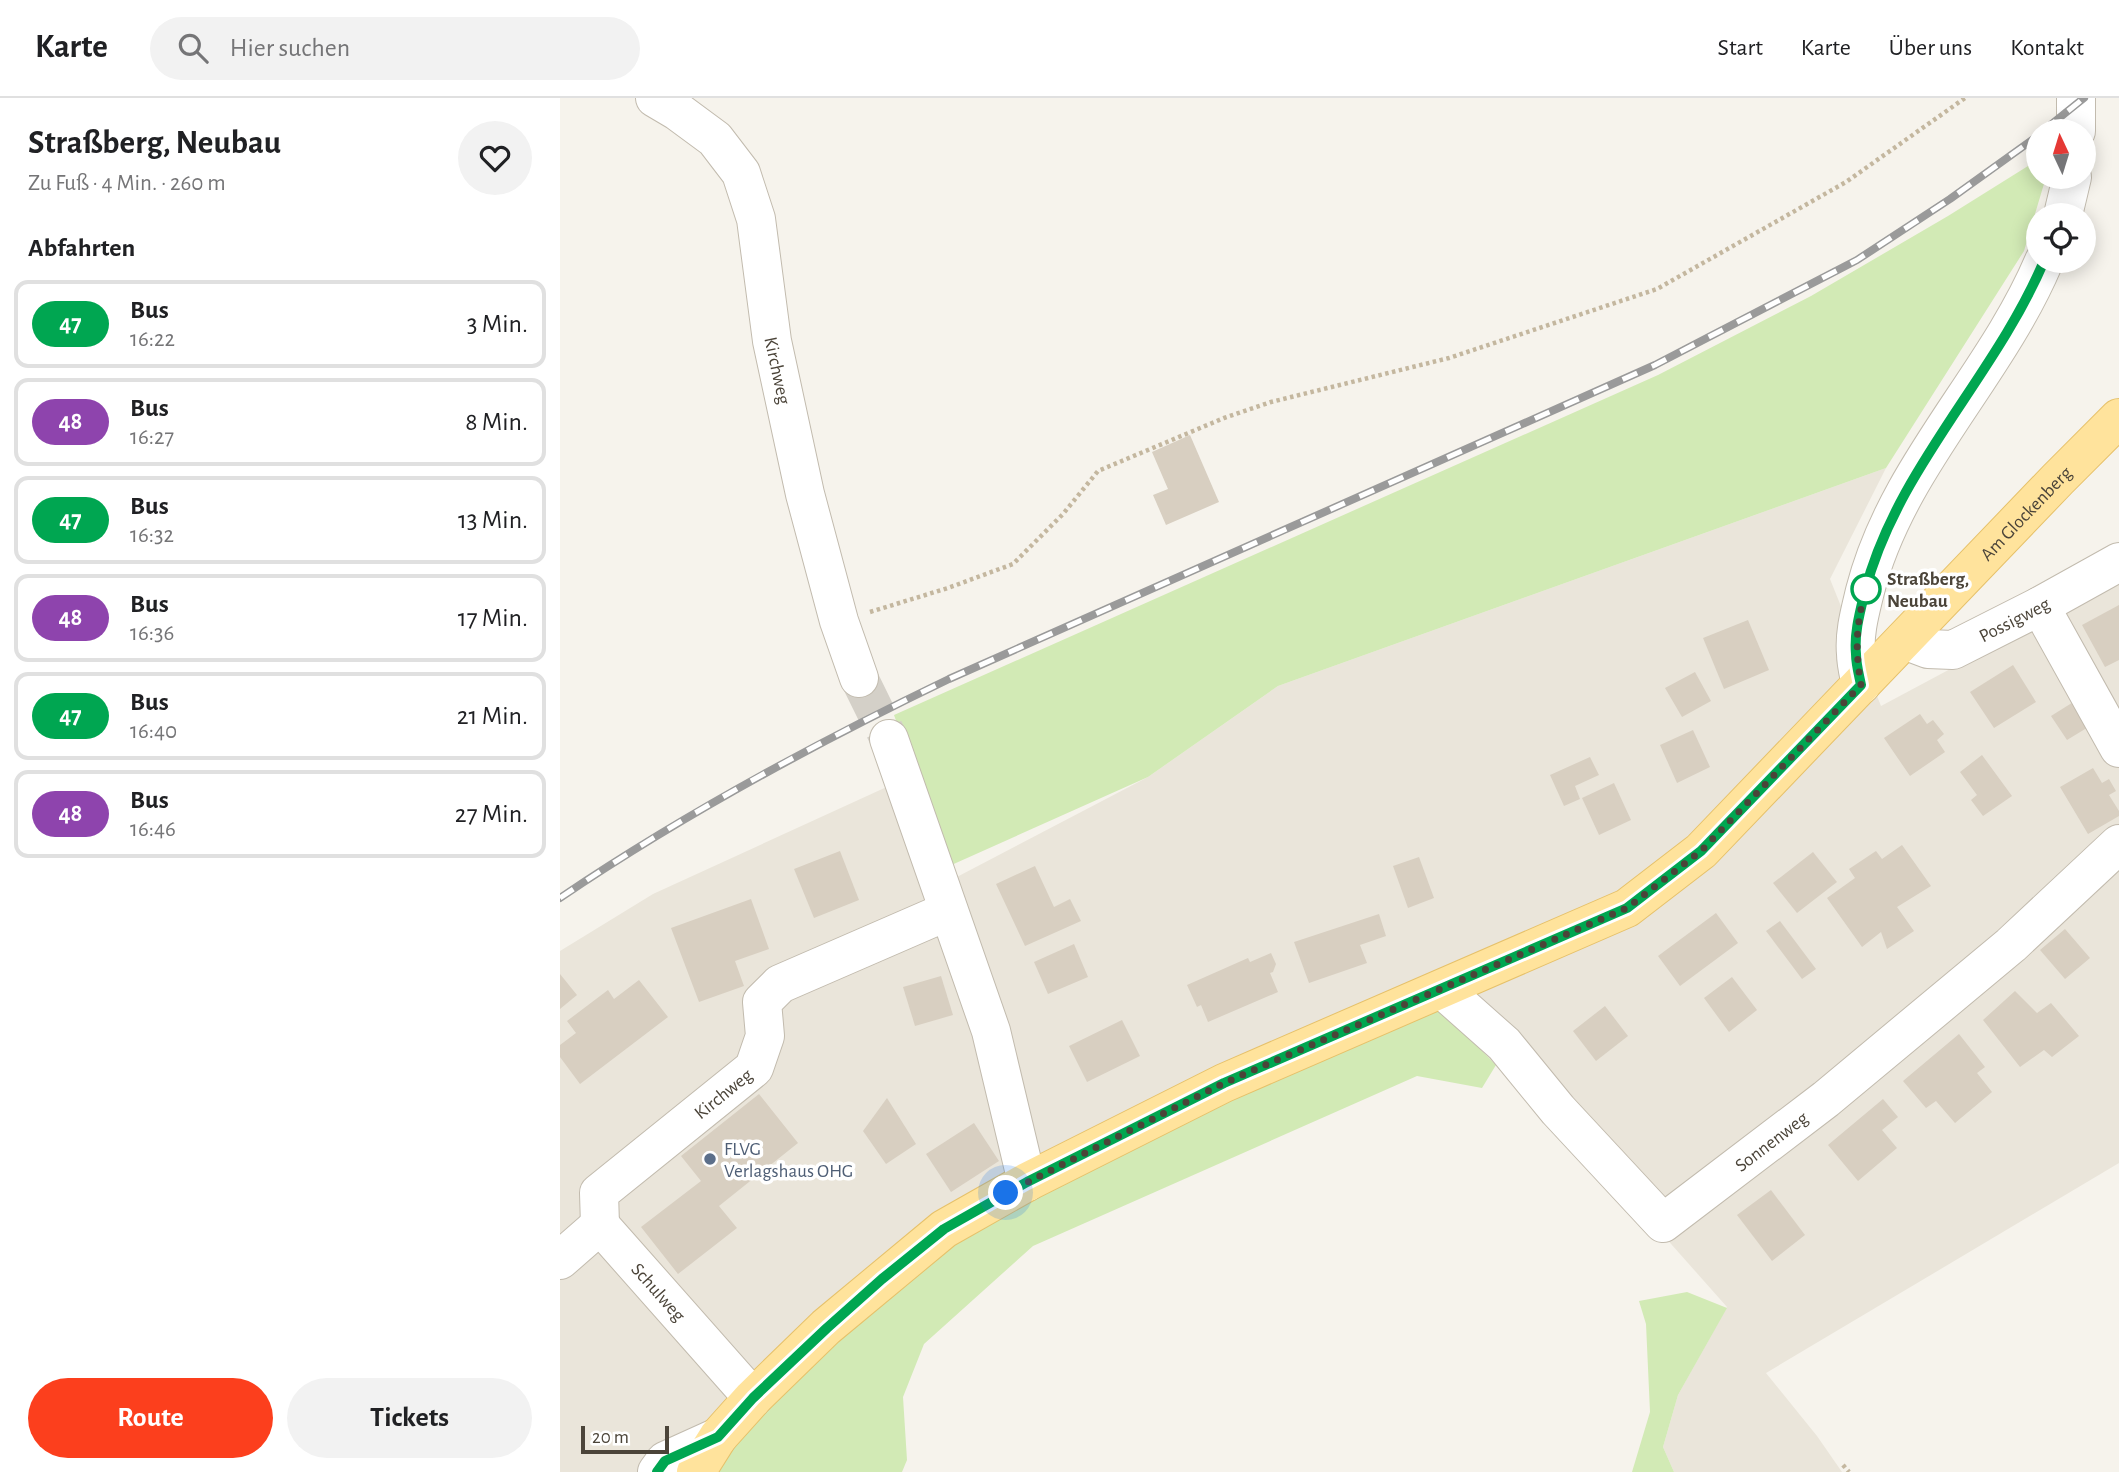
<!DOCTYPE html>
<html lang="de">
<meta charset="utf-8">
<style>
:root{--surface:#fff;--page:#f2f2f2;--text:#202124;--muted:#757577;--line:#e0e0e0;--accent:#fc3f1d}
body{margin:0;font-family:"Alegreya Sans",sans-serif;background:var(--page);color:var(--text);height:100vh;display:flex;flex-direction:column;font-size:26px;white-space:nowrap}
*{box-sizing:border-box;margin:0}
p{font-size:23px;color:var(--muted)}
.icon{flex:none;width:38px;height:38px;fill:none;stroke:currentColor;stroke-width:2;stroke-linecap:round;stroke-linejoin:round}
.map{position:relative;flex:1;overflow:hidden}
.sheet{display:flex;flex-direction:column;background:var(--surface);width:560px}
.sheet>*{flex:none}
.badge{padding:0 14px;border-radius:23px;font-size:24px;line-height:46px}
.needle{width:46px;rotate:356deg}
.controls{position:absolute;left:1466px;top:21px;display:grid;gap:14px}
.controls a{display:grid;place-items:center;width:70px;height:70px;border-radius:50%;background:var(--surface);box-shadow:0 4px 18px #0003;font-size:35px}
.scale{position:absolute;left:21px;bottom:18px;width:88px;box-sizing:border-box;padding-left:7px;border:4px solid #4b4439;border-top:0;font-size:19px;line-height:24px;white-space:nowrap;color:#4b4439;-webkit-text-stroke:5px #fff;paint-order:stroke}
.you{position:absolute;width:35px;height:35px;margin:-18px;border:5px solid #fff;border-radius:50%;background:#1a73e8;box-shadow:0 0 0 10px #1a73e833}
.map>.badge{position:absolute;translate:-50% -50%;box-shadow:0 0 0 4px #fff}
h2{padding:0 28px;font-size:26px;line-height:63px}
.round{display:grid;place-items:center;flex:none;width:74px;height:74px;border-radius:37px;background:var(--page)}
.headline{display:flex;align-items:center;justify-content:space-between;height:119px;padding:0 28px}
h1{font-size:33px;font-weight:700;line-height:52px}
.action{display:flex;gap:14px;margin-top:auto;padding:14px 28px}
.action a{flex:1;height:80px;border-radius:42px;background:var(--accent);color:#fff;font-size:28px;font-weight:700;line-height:80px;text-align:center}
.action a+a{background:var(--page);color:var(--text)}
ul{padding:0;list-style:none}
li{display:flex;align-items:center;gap:21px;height:88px;margin:0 14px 10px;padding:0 14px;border:4px solid var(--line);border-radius:14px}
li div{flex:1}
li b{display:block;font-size:26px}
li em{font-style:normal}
li .badge{min-width:77px;font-weight:700;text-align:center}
header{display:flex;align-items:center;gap:42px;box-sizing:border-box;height:98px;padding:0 35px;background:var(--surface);border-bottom:2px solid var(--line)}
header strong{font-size:33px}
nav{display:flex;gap:38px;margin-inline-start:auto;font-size:24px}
.search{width:490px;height:63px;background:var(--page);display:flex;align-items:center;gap:18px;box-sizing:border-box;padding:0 24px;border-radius:38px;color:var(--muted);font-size:26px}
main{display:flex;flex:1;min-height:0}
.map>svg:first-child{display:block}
.residential{fill:#eae5da}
.green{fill:#d2eab5}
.building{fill:#d8cfc1}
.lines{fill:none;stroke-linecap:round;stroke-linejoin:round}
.minor-tunnel{stroke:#d4d0c8;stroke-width:38;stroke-dasharray:38 19;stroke-linecap:butt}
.minor-casing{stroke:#c2bbae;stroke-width:40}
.major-casing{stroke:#e6c16a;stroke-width:40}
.path{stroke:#c4b79f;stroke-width:4.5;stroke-dasharray:3.5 3.5;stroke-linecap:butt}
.minor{stroke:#fff;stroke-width:38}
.major{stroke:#ffe39c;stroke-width:38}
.rail-casing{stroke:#9a9a9a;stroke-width:8}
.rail{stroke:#fff;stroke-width:5;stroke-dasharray:16;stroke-linecap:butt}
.line-casing{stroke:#fff;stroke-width:16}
.line{stroke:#00a651;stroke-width:10}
.walk{stroke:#4b4439;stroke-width:7;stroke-dasharray:0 12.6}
.stop-dot{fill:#fff;stroke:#00a651;stroke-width:3.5}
.service-dot{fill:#5c6f8a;stroke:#fff;stroke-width:2.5}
.labels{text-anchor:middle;stroke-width:7;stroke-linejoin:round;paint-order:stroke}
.street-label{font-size:19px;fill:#4b4439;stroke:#fff}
.stop-label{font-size:19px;font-weight:bold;fill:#4b4439;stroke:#fff;text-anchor:start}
.service-label{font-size:19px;fill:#4e5e75;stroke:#fff;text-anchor:start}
</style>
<header>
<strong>Karte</strong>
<div class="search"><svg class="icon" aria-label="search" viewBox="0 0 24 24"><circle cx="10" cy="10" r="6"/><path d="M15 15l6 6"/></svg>Hier suchen</div>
<nav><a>Start</a><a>Karte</a><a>Über uns</a><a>Kontakt</a></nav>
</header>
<main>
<section class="sheet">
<div class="headline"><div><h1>Straßberg, Neubau</h1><p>Zu Fuß · 4 Min. · 260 m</p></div><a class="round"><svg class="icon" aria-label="heart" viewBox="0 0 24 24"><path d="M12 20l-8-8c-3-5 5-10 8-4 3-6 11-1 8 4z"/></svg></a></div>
<h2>Abfahrten</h2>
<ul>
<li><span class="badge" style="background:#00a651;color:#fff">47</span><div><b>Bus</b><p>16:22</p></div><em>3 Min.</em></li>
<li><span class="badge" style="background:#8e44ad;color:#fff">48</span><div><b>Bus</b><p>16:27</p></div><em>8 Min.</em></li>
<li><span class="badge" style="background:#00a651;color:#fff">47</span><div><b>Bus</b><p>16:32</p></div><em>13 Min.</em></li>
<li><span class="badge" style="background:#8e44ad;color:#fff">48</span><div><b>Bus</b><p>16:36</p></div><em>17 Min.</em></li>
<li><span class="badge" style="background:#00a651;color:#fff">47</span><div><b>Bus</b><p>16:40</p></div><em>21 Min.</em></li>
<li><span class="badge" style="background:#8e44ad;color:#fff">48</span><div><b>Bus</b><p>16:46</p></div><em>27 Min.</em></li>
</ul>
<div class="action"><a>Route</a><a>Tickets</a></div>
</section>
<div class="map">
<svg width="1559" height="1374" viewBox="0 0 1559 1374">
<rect width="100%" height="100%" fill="#f6f3ec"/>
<polygon class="residential" points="1326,370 1270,481 1321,608 1559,481 1559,1065 1206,1275 1257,1338 1282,1374 1114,1374 1103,1349 1118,1297 1167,1209 1096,1129 876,906 659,1003 155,1374 0,1374 0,853 93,796 331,687 372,792 588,679 718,588"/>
<g class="green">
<polygon points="1479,61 1479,79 1486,79 1464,153 1326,370 718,588 588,679 387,769 334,617 1098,277 1251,198 1388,118"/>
<polygon points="876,906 936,967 922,990 857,978 473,1148 364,1246 343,1299 347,1362 342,1374 155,1374 171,1350 277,1234 393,1141 659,1003"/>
<polygon points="1127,1194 1167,1210 1118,1297 1103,1349 1114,1374 1072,1374 1090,1314 1086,1226 1079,1203"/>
</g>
<g class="building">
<polygon points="630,337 659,404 606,427 593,397 608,391 592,354"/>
<polygon points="1559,507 1559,562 1545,569 1522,527"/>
<polygon points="1188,522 1209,572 1164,591 1143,540"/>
<polygon points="1453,567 1476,604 1434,630 1410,594"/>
<polygon points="1135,574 1151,603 1122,619 1105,590"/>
<polygon points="1515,603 1530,628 1507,642 1491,618"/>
<polygon points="1360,616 1367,626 1373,622 1384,636 1377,642 1385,654 1350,678 1324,640"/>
<polygon points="1133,632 1150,669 1117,685 1100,647"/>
<polygon points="1422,657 1452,698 1423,718 1411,702 1417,697 1400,674"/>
<polygon points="1030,659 1039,677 1015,688 1020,701 1004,708 990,677"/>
<polygon points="1533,670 1542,685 1549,681 1556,693 1549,697 1559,713 1559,718 1528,736 1500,689"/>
<polygon points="1054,685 1071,722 1039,737 1022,700"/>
<polygon points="1342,747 1371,788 1337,809 1354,833 1327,851 1321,834 1302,849 1267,800 1295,780 1289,771 1316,753 1322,761"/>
<polygon points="280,753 299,802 254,820 234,771"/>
<polygon points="1253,754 1277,784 1237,815 1213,785"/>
<polygon points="859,759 874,800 848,810 833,768"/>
<polygon points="475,768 494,809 510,801 521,823 465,848 436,786"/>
<polygon points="191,801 209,851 175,863 184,888 139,904 111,830"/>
<polygon points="1156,815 1178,845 1120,888 1098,858"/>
<polygon points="819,816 826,838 800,847 807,865 749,885 734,844"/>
<polygon points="1220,823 1256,871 1242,881 1206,833"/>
<polygon points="1505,831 1530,860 1505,881 1480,852"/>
<polygon points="514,846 528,879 488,896 474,864"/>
<polygon points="711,855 716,866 713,874 710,875 718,894 648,924 641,907 637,909 627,887 688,860 690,864"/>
<polygon points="0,876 17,897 0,911"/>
<polygon points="381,878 393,917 355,928 343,889"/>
<polygon points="1172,879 1197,912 1169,934 1144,900"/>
<polygon points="79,882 108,919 20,986 0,959 0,947 16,935 7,923 48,892 54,901"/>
<polygon points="1455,893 1477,915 1491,905 1519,938 1492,959 1484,952 1460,969 1423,922"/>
<polygon points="1045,908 1068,938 1036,963 1013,933"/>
<polygon points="562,922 580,958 527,984 509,948"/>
<polygon points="1399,936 1425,969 1417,975 1432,994 1395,1025 1376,1003 1366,1010 1343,983"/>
<polygon points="199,996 238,1045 159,1108 177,1130 118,1176 81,1129 141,1083 121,1058"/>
<polygon points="327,1000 356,1046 326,1066 303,1033"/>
<polygon points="1323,1001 1338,1019 1322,1032 1337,1050 1298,1083 1268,1047"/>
<polygon points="414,1025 439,1063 391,1094 366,1056"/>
<polygon points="1211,1092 1245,1137 1212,1163 1177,1117"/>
</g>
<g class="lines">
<polyline class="minor-tunnel" points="299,580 329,641"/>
<defs>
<g id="minor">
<path id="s1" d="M95,0l22,13 38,28 26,34 15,46 16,122 33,153 34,127 20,57"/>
<polyline points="1516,33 1516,0"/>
<polyline points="1503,117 1512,79"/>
<polyline points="1480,508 1559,650"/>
<path id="s2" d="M1344,542l24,9 25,1 87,-44 79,-44"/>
<path d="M1301,587c-2,-10 -5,-21 -5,-31 -2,-21 4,-42 9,-63 31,-123 130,-214 179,-330"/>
<polyline points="329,641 431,933 467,1084"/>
<path id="s3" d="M882,891l62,55 54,66 105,113 163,-124 185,-154 108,-101"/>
<path id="s4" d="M40,1127l-1,-32 155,-125 11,-32 -3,-34 18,-18 168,-73"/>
<path id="s5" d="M40,1127l153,173"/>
<polyline points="0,1162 40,1127"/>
<polyline points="97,1374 105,1363 158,1339"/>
</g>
<g id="major">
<path id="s6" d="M136,1374l22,-35 35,-39 73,-71 118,-98 83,-47 197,-99 403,-175 74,-57 357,-372 61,-61"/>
</g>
</defs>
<use href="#minor" class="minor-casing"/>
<use href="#major" class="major-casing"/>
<g class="path">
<polyline points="310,514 388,490 453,466 503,416 538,373 664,320 711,304 889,260 1097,191 1286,84 1405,0"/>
<polyline points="1283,1367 1289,1374"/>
</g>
<use href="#minor" class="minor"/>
<use href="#major" class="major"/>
<defs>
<g id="rail">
<polyline points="1483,33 1524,0"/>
<path d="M0,800c124,-84 254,-154 389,-219l706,-314 202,-105 93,-61 89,-64"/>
</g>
</defs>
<use href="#rail" class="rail-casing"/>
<use href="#rail" class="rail"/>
</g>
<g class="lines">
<defs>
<path id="line" d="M97,1374l8,-11 53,-24 35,-39 74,-70 55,-49 62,-50 83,-47 197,-99 403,-175 74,-57 160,-166c-2,-10 -5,-21 -5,-31 -2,-21 4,-42 9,-63 32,-123 130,-214 179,-330"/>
</defs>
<use href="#line" class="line-casing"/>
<use href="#line" class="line"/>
<path class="walk" d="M446,1095l218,-110 403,-175 74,-57 160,-166c-7,-43 -4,-61 6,-103l-1,7"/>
</g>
<circle class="stop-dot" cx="1306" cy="491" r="14"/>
<circle class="service-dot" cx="150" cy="1061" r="7"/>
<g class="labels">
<g class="street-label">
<text dy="7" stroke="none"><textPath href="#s1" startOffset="317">Kirchweg</textPath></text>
<text dy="7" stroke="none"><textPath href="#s6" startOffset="1666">Am Glockenberg</textPath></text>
<text dy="7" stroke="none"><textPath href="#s2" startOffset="119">Possigweg</textPath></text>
<text dy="7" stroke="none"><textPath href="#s4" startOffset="191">Kirchweg</textPath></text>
<text dy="7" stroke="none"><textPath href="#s3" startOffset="458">Sonnenweg</textPath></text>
<text dy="7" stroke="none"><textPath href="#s5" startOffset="89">Schulweg</textPath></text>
</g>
<g class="stop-label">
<text x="1327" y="487">Straßberg,<tspan x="1327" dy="22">Neubau</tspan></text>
</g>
<g class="service-label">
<text x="164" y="1057">FLVG<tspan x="164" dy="22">Verlagshaus OHG</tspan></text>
</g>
</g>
</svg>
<div class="controls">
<a><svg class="needle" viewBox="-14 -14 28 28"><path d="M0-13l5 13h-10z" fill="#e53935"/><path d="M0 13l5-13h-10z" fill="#757577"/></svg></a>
<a><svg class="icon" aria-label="locate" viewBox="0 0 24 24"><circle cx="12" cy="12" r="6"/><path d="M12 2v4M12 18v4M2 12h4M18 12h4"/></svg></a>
</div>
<div class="scale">20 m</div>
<div class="you" style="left:446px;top:1095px"></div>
</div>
</main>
